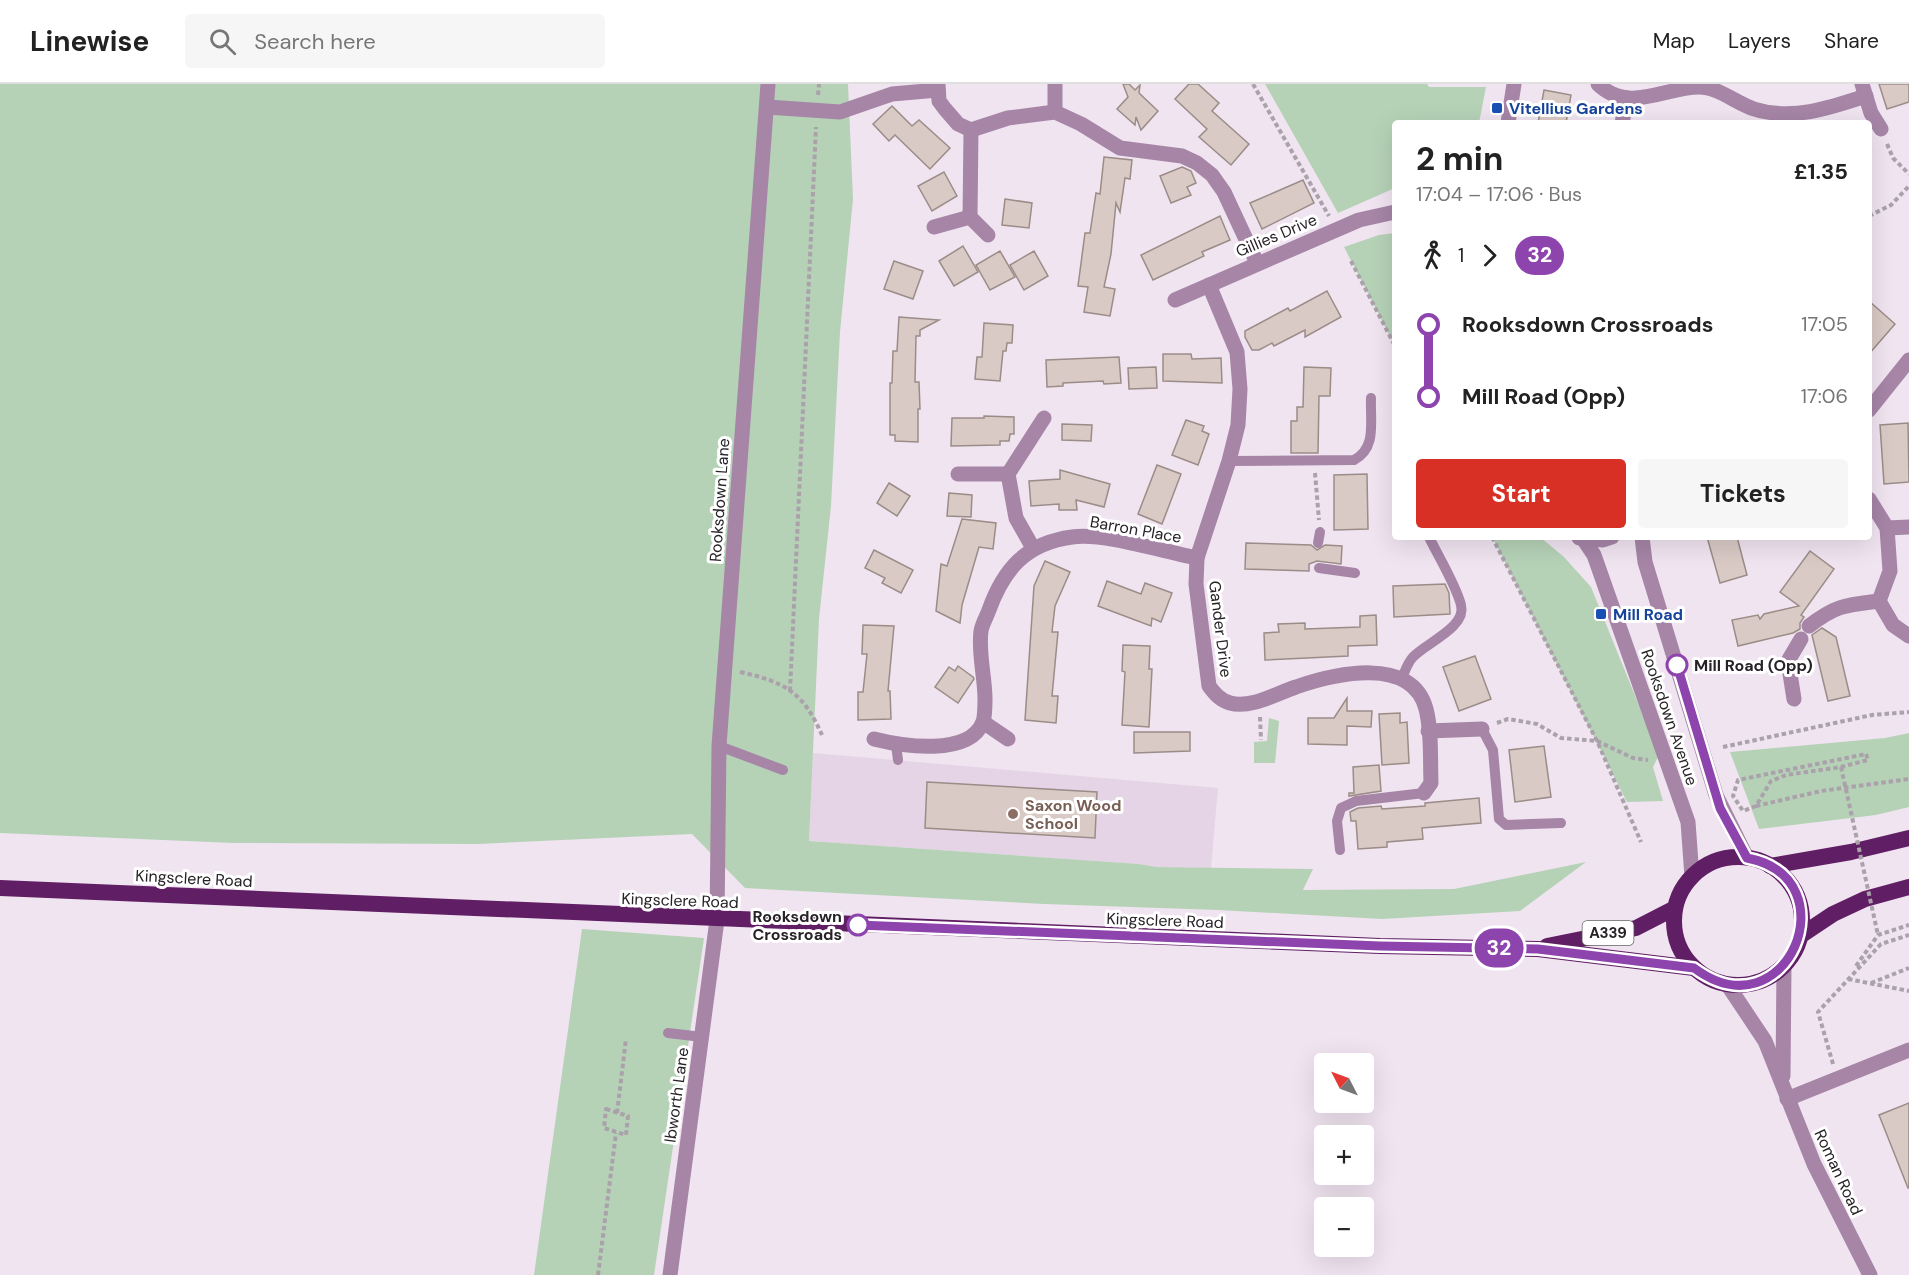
<!DOCTYPE html>
<meta charset="utf-8">
<style>
:root{--surface:#fff;--page:#f6f6f6;--text:#222;--muted:#767676;--line:#e0e0e0;--accent:#d93025}
body{margin:0;font-family:"DM Sans",sans-serif;background:var(--page);color:var(--text);height:100vh;display:flex;flex-direction:column;font-size:22px;white-space:nowrap}
*{box-sizing:border-box;margin:0}
p{font-size:20px;color:var(--muted)}
.icon{flex:none;width:33px;height:33px;fill:none;stroke:currentColor;stroke-width:2;stroke-linecap:round;stroke-linejoin:round}
.map{position:relative;flex:1;overflow:hidden}
.side{position:absolute;left:1392px;top:36px;width:480px;height:420px;display:flex;flex-direction:column;background:var(--surface);border-radius:6px;box-shadow:0 6px 24px #0002}
.side>*{flex:none}
.badge{padding:0 12px;border-radius:20px;font-size:21px;line-height:39px}
.needle{width:39px;rotate:312deg}
.fabs{position:absolute;left:1314px;top:969px;display:grid;gap:12px}
.fabs a{display:grid;place-items:center;width:60px;height:60px;border-radius:6px;background:var(--surface);box-shadow:0 6px 24px #0002;font-size:30px}
.map>.badge{position:absolute;translate:-50% -50%;box-shadow:0 0 0 3px #fff}
.legs{display:flex;align-items:center;gap:9px;height:66px;padding:0 24px;font-size:20px}
.legs p{margin-inline-start:auto}
.summary{display:flex;align-items:center;justify-content:space-between;height:102px;padding:0 24px}
h1{font-size:33px;font-weight:700;line-height:45px}
.button{display:flex;gap:12px;margin-top:auto;padding:12px 24px}
.button a{flex:1;height:69px;border-radius:6px;background:var(--accent);color:#fff;font-size:24px;font-weight:700;line-height:69px;text-align:center}
.button a+a{background:var(--page);color:var(--text)}
ul{padding:0 24px;list-style:none}
li{display:flex;align-items:center;gap:21px;height:72px;font-size:22px}
li i{display:grid;place-items:center;width:9px;height:100%;margin:0 8px;background:currentColor}
li i::after{content:'';width:15px;height:15px;margin:-8px;border:4px solid;border-radius:50%;background:var(--surface)}
li p{margin-inline-start:auto}
li:first-child i{background:linear-gradient(#0000 50%,currentColor 0)}
li:last-child i{background:linear-gradient(currentColor 50%,#0000 0)}
header{display:flex;align-items:center;gap:36px;box-sizing:border-box;height:84px;padding:0 30px;background:var(--surface);border-bottom:2px solid var(--line)}
header strong{font-size:28px}
nav{display:flex;gap:33px;margin-inline-start:auto;font-size:21px}
.search{width:420px;height:54px;background:var(--page);display:flex;align-items:center;gap:15px;box-sizing:border-box;padding:0 21px;border-radius:6px;color:var(--muted);font-size:22px}
.map>svg:first-child{display:block}
.built{fill:#e5d4e5}
.green{fill:#b5d2b7}
.building{fill:#dacac6;stroke:#9b8c88;stroke-width:1.5}
.lines{fill:none;stroke-linecap:round;stroke-linejoin:round}
.path{stroke:#aba1ab;stroke-width:4;stroke-dasharray:4.5 3;stroke-linecap:butt}
.service{stroke:#a685a7;stroke-width:10}
.minor{stroke:#a685a7;stroke-width:15}
.tertiary{stroke:#a685a7;stroke-width:15}
.trunk{stroke:#601e64;stroke-width:16}
.path-bridge{stroke:#aba1ab;stroke-width:4;stroke-dasharray:4.5 3;stroke-linecap:butt}
.line-1-casing{stroke:#fff;stroke-width:14}
.line-1{stroke:#8e44ad;stroke-width:9}
.transit-dot{fill:#1a4fb4;stroke:#fff;stroke-width:2}
.stop-1-dot{fill:#fff;stroke:#8e44ad;stroke-width:3}
.education-dot{fill:#8d6e63;stroke:#fff;stroke-width:2}
.labels{text-anchor:middle;stroke-width:6;stroke-linejoin:round;paint-order:stroke}
.shield{fill:#fff;stroke:#676467;stroke-width:1.5}
.shield-label{font-size:15px;font-weight:bold;fill:#262226}
.transit-label{font-size:16px;font-weight:bold;fill:#164399;stroke:#fff;text-anchor:start}
.street-label{font-size:16px;fill:#262226;stroke:#fff}
.stop-label{font-size:16px;font-weight:bold;fill:#262226;stroke:#fff;text-anchor:start}
.education-label{font-size:16px;font-weight:bold;fill:#785e54;stroke:#fff;text-anchor:start}
</style>
<header>
<strong>Linewise</strong>
<div class="search"><svg class="icon" aria-label="search" viewBox="0 0 24 24"><circle cx="10" cy="10" r="6"/><path d="M15 15l6 6"/></svg>Search here</div>
<nav><a>Map</a><a>Layers</a><a>Share</a></nav>
</header>
<div class="map">
<svg width="1909" height="1191" viewBox="0 0 1909 1191">
<rect width="100%" height="100%" fill="#f0e4f0"/>
<polygon class="built" points="813,669 1218,704 1211,784 1157,783 1139,780 809,757"/>
<g class="green">
<polygon points="0,0 848,0 853,115 840,248 831,422 819,535 809,757 1139,780 1157,783 1313,785 1303,806 1454,805 1586,778 1520,827 1382,835 1218,826 1044,820 745,804 692,750 478,760 233,759 0,749"/>
<polygon points="1265,0 1427,0 1429,3 1486,3 1479,39 1395,39 1395,104 1338,129"/>
<polygon points="1395,149 1395,262 1344,163 1379,151"/>
<polygon points="1492,453 1540,453 1564,473 1591,503 1659,671 1653,683 1663,717 1627,718"/>
<polygon points="1269,634 1279,637 1275,679 1254,679 1254,658 1267,657"/>
<polygon points="1909,649 1909,723 1876,731 1759,745 1730,668 1885,654"/>
<polygon points="582,845 704,854 654,1191 534,1191"/>
</g>
<g class="building">
<polygon points="1123,0 1129,0 1135,6 1140,1 1139,9 1158,27 1141,46 1136,33 1135,41 1117,25 1128,13"/>
<polygon points="1189,0 1198,0 1219,19 1212,27 1249,60 1231,81 1199,53 1207,45 1175,15"/>
<polygon points="1879,0 1909,0 1909,18 1887,25"/>
<polygon points="1544,6 1571,11 1566,39 1538,39"/>
<polygon points="892,22 912,42 919,36 950,64 930,85 895,51 889,57 873,40"/>
<polygon points="1104,73 1132,76 1130,95 1125,94 1120,128 1116,119 1111,170 1104,203 1115,205 1110,232 1084,228 1088,203 1078,202 1085,149 1090,149 1096,109 1100,110"/>
<polygon points="1182,83 1191,87 1196,99 1187,103 1191,111 1171,119 1160,92"/>
<polygon points="944,88 957,112 932,127 918,102"/>
<polygon points="1303,96 1314,119 1262,145 1250,119"/>
<polygon points="1005,115 1032,119 1029,144 1002,141"/>
<polygon points="1220,132 1230,156 1202,168 1204,172 1153,196 1141,171"/>
<polygon points="963,162 978,188 954,202 939,177"/>
<polygon points="1000,167 1015,193 990,206 976,181"/>
<polygon points="1034,167 1048,192 1024,206 1010,181"/>
<polygon points="894,177 923,187 913,215 884,205"/>
<polygon points="1327,207 1341,233 1305,253 1305,246 1274,262 1272,259 1259,266 1252,266 1245,253 1245,247 1288,224 1290,227"/>
<polygon points="1869,217 1895,240 1869,270"/>
<polygon points="899,233 939,236 920,246 920,252 916,252 915,298 919,298 920,325 918,325 918,358 895,357 895,351 890,351 890,299 892,299 893,267 897,267"/>
<polygon points="984,239 1013,241 1012,259 1007,259 1006,267 1003,267 1000,297 975,295 977,273 982,273"/>
<polygon points="1163,270 1191,270 1192,275 1221,274 1222,299 1163,297"/>
<polygon points="1119,273 1121,299 1104,300 1103,297 1063,299 1063,302 1047,303 1046,276"/>
<polygon points="1156,283 1157,304 1129,305 1128,284"/>
<polygon points="1304,283 1331,284 1330,312 1319,312 1318,369 1291,369 1291,337 1297,337 1297,323 1303,323"/>
<polygon points="984,332 1014,333 1014,350 1010,350 1009,357 1000,357 1000,361 951,362 952,334 984,334"/>
<polygon points="1186,336 1204,342 1202,347 1209,350 1198,381 1172,371"/>
<polygon points="1908,339 1909,398 1884,400 1880,341"/>
<polygon points="1062,340 1092,341 1091,357 1062,356"/>
<polygon points="1157,381 1181,390 1162,440 1138,430"/>
<polygon points="1060,386 1110,400 1104,423 1076,416 1077,426 1059,426 1059,420 1031,422 1029,397 1060,395"/>
<polygon points="1367,390 1368,445 1334,446 1334,391"/>
<polygon points="889,399 910,412 897,432 877,419"/>
<polygon points="949,409 972,411 971,433 947,432"/>
<polygon points="962,435 996,439 993,465 979,463 962,521 960,539 936,527 941,480 947,482"/>
<polygon points="1707,453 1737,453 1747,491 1720,499"/>
<polygon points="1246,459 1311,461 1317,466 1325,461 1342,462 1341,480 1317,477 1309,480 1309,487 1245,485"/>
<polygon points="874,466 913,486 901,509 882,499 885,494 865,484"/>
<polygon points="1810,467 1834,485 1801,531 1804,533 1800,539 1800,545 1793,549 1738,562 1732,536 1758,531 1760,535 1764,530 1799,522 1780,508"/>
<polygon points="1045,477 1070,488 1055,522 1052,548 1058,548 1052,612 1058,612 1056,639 1025,636 1034,502"/>
<polygon points="1107,497 1141,510 1145,499 1172,509 1161,538 1152,534 1151,542 1098,522"/>
<polygon points="1445,500 1449,509 1450,530 1394,533 1393,502"/>
<polygon points="1376,531 1377,561 1348,562 1348,572 1265,576 1264,549 1279,548 1278,540 1305,539 1305,545 1360,543 1360,532"/>
<polygon points="863,541 894,542 888,607 890,607 891,635 858,636 858,608 863,608 867,570 862,570"/>
<polygon points="1822,544 1836,553 1850,612 1828,617 1812,551"/>
<polygon points="1123,561 1150,562 1149,585 1152,585 1149,643 1122,641 1125,588 1122,587"/>
<polygon points="1475,572 1491,615 1459,627 1443,583"/>
<polygon points="958,582 973,593 974,595 958,619 935,603 949,583 955,587"/>
<polygon points="1347,614 1347,627 1372,627 1371,643 1347,642 1347,661 1308,660 1308,634 1334,634"/>
<polygon points="1400,629 1400,639 1407,638 1409,679 1382,681 1379,630"/>
<polygon points="1134,648 1190,648 1190,667 1134,669"/>
<polygon points="1544,662 1551,713 1515,718 1509,666"/>
<polygon points="1379,681 1381,707 1349,712 1349,709 1354,709 1353,683"/>
<polygon points="927,698 1097,708 1095,754 925,744"/>
<polygon points="1479,714 1481,739 1422,744 1423,755 1387,758 1387,763 1358,765 1356,737 1351,737 1350,728 1358,724 1381,722 1382,725 1425,722 1425,719"/>
<polygon points="1909,1019 1909,1104 1908,1104 1879,1031"/>
</g>
<g class="lines">
<g class="path">
<polyline points="1253,0 1329,132"/>
<polyline points="818,11 819,0"/>
<polyline points="1887,60 1893,74 1909,90"/>
<polyline points="1869,132 1891,121 1909,102"/>
<polyline points="1351,177 1395,262"/>
<polyline points="1315,389 1319,436"/>
<polyline points="1492,453 1597,657 1641,758"/>
<path d="M740,588c45,10 63,20 82,63"/>
<polyline points="790,607 816,43"/>
<polyline points="1260,633 1261,656"/>
<polyline points="1497,639 1508,635 1537,640 1561,654 1597,657 1633,674 1648,676"/>
<polyline points="1723,663 1872,631 1909,628"/>
<polygon points="1866,670 1868,676 1841,683 1786,691 1771,697 1756,722 1743,727 1733,712 1738,696"/>
<polyline points="1756,722 1821,707 1909,695"/>
<polyline points="1856,882 1878,851 1909,841"/>
<polyline points="1848,895 1909,907"/>
<polyline points="1871,899 1909,884"/>
<polyline points="1833,980 1818,928 1881,860 1909,851"/>
<polygon points="606,1025 628,1032 626,1051 604,1044"/>
<polyline points="617,1029 626,955"/>
<polyline points="598,1191 616,1049"/>
</g>
<g class="service">
<path d="M1229,377l125,-1c23,-12 16,-38 17,-62"/>
<polyline points="1318,459 1320,448"/>
<polyline points="1319,484 1355,489"/>
<path d="M1402,594c3,-7 6,-16 11,-21 13,-14 54,-30 48,-52 -5,-20 -23,-49 -32,-68"/>
<polyline points="1482,645 1493,666 1499,735 1506,741 1561,739"/>
<polyline points="896,661 898,676"/>
<polyline points="719,662 783,686"/>
<polyline points="1340,766 1337,737 1341,724 1356,717 1424,709"/>
<polyline points="668,949 702,953"/>
</g>
<g class="minor">
<polyline points="938,0 939,17 945,25 958,40 971,46 1008,34 1055,28 1081,40 1120,64 1182,72 1197,79 1212,91 1224,108 1257,179"/>
<path d="M1598,0c31,30 67,3 101,3 19,0 37,16 55,22 38,12 76,-1 112,-13"/>
<polyline points="1862,0 1871,29 1881,45"/>
<polyline points="767,23 840,28 892,10 938,6"/>
<polyline points="1055,28 1055,0"/>
<polyline points="1622,39 1627,14"/>
<polyline points="971,46 970,133 988,151"/>
<polyline points="934,143 970,133"/>
<path d="M1209,201l28,67 3,37 -2,36 -9,36 -32,97 -1,26 13,102c6,8 11,14 21,17 21,6 47,-10 66,-16 38,-13 116,-32 130,22 6,23 4,51 5,74l-7,10"/>
<polyline points="1175,216 1359,136 1395,128"/>
<polyline points="1869,326 1909,276"/>
<polyline points="958,390 1008,390"/>
<polyline points="1869,415 1887,444 1890,487 1879,517"/>
<polyline points="1887,444 1909,443"/>
<polyline points="1033,464 1016,434 1008,390 1044,334"/>
<polyline points="1879,517 1893,541 1909,552"/>
<path d="M1809,542c27,-21 37,-21 70,-25"/>
<polyline points="1794,615 1788,577 1801,555"/>
<polyline points="983,638 1008,655"/>
<polyline points="1428,647 1482,645"/>
<path d="M874,655c28,7 95,18 109,-17 2,-6 2,-17 2,-23 0,-22 -7,-46 -4,-68 1,-7 6,-15 8,-21 15,-42 38,-67 83,-73 31,-5 93,15 125,21"/>
<polyline points="717,836 719,662 768,0"/>
</g>
<g class="tertiary">
<polyline points="1508,39 1514,0"/>
<polyline points="1642,453 1645,478 1716,711 1747,774"/>
<polyline points="1579,454 1603,456 1612,453"/>
<polyline points="1584,456 1594,471 1688,738 1692,793"/>
<polyline points="1727,900 1765,957 1814,1080 1870,1191"/>
<polyline points="1783,992 1784,881"/>
<polyline points="1787,1015 1909,966"/>
<polyline points="670,1191 717,836"/>
</g>
<g class="trunk">
<circle cx="1738" cy="837" r="64"/>
<polyline points="1770,782 1851,768 1909,754"/>
<polyline points="0,804 1380,862 1538,865 1694,884"/>
<polyline points="1800,852 1833,830 1865,815 1909,803"/>
<polyline points="1547,862 1636,844 1675,824"/>
</g>
<polyline class="path-bridge" points="1841,683 1878,851"/>
</g>
<g class="lines">
<defs>
<path id="line-1" d="M858,841l522,21 158,3 156,19c93,69 158,-90 53,-110l-27,-50 -43,-143"/>
</defs>
<use href="#line-1" class="line-1-casing"/>
<use href="#line-1" class="line-1"/>
</g>
<g class="transit-dot">
<rect x="1491" y="18" width="12" height="12" rx="3"/>
<rect x="1595" y="524" width="12" height="12" rx="3"/>
</g>
<g class="stop-1-dot">
<circle cx="1677" cy="581" r="10"/>
<circle cx="858" cy="841" r="10"/>
</g>
<circle class="education-dot" cx="1013" cy="730" r="6"/>
<g class="labels">
<rect class="shield" x="1582.5" y="837" width="51" height="24" rx="4.5"/>
<g class="shield-label">
<text x="1608" y="854">A339</text>
</g>
<g class="transit-label">
<text x="1509" y="30">Vitellius Gardens</text>
<text x="1613" y="536">Mill Road</text>
</g>
<g class="street-label">
<text transform="translate(1276 151) rotate(-23)" y="6">Gillies Drive</text>
<text transform="translate(719 416) rotate(-86)" y="6">Rooksdown Lane</text>
<text transform="translate(1136 445) rotate(10)" y="6">Barron Place</text>
<text transform="translate(1221 545) rotate(83)" y="6">Gander Drive</text>
<text transform="translate(1670 633) rotate(71)" y="6">Rooksdown Avenue</text>
<text transform="translate(194 794) rotate(3)" y="6">Kingsclere Road</text>
<text transform="translate(680 816) rotate(2)" y="6">Kingsclere Road</text>
<text transform="translate(1165 836) rotate(2)" y="6">Kingsclere Road</text>
<text transform="translate(676 1011) rotate(-82)" y="6">Ibworth Lane</text>
<text transform="translate(1839 1088) rotate(65)" y="6">Roman Road</text>
</g>
<g class="stop-label">
<text x="1694" y="587">Mill Road (Opp)</text>
<text x="842" y="838" text-anchor="end">Rooksdown<tspan x="842" dy="18">Crossroads</tspan></text>
</g>
<g class="education-label">
<text x="1025" y="727">Saxon Wood<tspan x="1025" dy="18">School</tspan></text>
</g>
</g>
</svg>
<div class="fabs">
<a><svg class="needle" viewBox="-14 -14 28 28"><path d="M0-13l5 13h-10z" fill="#e53935"/><path d="M0 13l5-13h-10z" fill="#767676"/></svg></a>
<a>+</a>
<a>−</a>
</div>
<b class="badge" style="left:1499px;top:864px;background:#8e44ad;color:#fff">32</b>
<section class="side">
<div class="summary"><div><h1>2 min</h1><p>17:04 – 17:06 · Bus</p></div><b>£1.35</b></div>
<div class="legs"><svg class="icon" aria-label="walk" viewBox="0 0 24 24"><circle cx="13" cy="4" r="2"/><path d="M13 8l-2 6 4 7M11 14l-3 7M7 12l3-4h3l4 4"/></svg>1<svg class="icon" aria-label="forward" viewBox="0 0 24 24"><path d="M9 5l7 7-7 7"/></svg><b class="badge" style="background:#8e44ad;color:#fff">32</b></div>
<ul>
<li><i style="color:#8e44ad"></i><b>Rooksdown Crossroads</b><p>17:05</p></li>
<li><i style="color:#8e44ad"></i><b>Mill Road (Opp)</b><p>17:06</p></li>
</ul>
<div class="button"><a>Start</a><a>Tickets</a></div>
</section>
</div>
